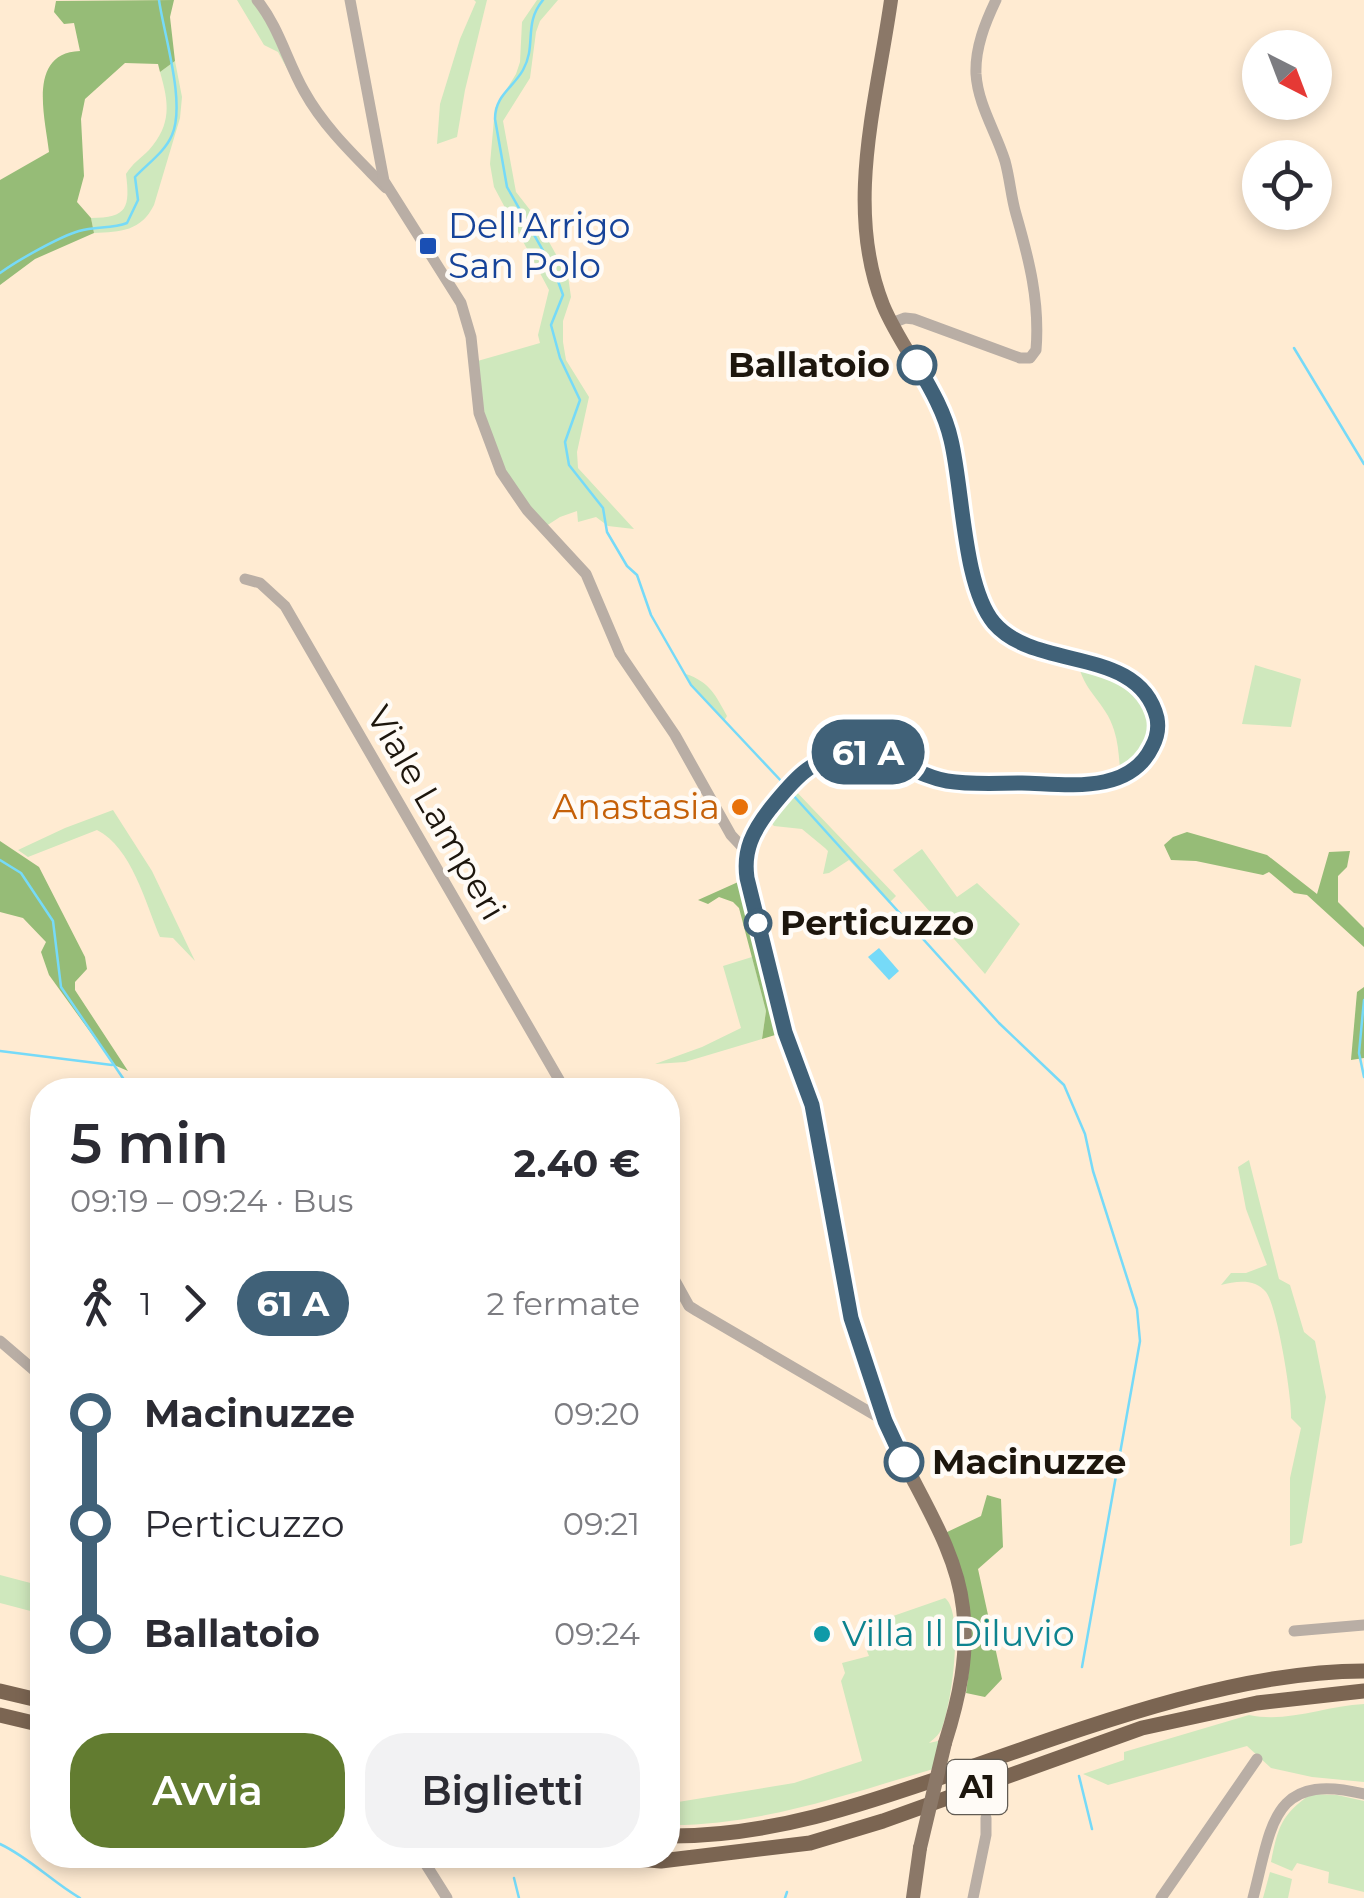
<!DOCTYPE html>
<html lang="it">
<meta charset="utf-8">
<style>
:root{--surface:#fff;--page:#f2f2f3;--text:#2b2b33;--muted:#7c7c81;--accent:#627c30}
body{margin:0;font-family:Montserrat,sans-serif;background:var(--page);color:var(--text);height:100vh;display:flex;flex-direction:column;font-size:38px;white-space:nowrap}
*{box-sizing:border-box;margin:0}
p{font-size:32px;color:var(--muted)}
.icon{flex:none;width:55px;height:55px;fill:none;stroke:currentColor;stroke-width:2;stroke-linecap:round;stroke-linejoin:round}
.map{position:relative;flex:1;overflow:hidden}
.side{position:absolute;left:30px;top:1078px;width:650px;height:790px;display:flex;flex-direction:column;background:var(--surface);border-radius:40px;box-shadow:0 5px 15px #0003}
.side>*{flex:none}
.badge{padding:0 20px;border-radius:32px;font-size:35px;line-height:65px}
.needle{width:65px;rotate:138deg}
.fabs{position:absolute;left:1242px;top:30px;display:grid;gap:20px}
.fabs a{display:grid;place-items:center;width:90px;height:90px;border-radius:50%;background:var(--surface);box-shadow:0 5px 15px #0003;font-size:50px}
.map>.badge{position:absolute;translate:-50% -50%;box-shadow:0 0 0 5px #fff}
.legs{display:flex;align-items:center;gap:15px;height:110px;padding:0 40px;font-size:32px}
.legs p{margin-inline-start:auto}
.head{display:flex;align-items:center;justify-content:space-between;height:170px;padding:0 40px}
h1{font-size:55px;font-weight:600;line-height:75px}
.button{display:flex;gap:20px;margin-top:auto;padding:20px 40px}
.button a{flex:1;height:115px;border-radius:40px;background:var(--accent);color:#fff;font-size:40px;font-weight:600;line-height:115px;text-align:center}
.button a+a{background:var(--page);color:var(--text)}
ul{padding:0 40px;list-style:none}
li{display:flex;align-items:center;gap:35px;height:110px;font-size:38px}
li i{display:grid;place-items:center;width:15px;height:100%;margin:0 12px;background:currentColor}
li i::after{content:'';width:25px;height:25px;margin:-12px;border:8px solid;border-radius:50%;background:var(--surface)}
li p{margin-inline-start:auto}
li:first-child i{background:linear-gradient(#0000 50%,currentColor 0)}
li:last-child i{background:linear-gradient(currentColor 50%,#0000 0)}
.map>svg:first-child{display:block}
.green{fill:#cfe8bd}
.forest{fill:#96bc77}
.water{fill:#76daf8}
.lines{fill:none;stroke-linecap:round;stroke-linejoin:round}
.stream{stroke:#76daf8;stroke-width:2.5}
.minor{stroke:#b9aea5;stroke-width:11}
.major{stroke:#8b7868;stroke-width:14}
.highway{stroke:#7b6552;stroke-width:15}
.major-bridge{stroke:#8b7868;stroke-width:14}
.line-1-casing{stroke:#fff;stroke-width:22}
.line-1{stroke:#406178;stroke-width:15}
.transit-dot{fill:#1a4fb4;stroke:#fffbf6;stroke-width:4}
.stop-1-dot{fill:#fff;stroke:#406178;stroke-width:5}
.food-dot{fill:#e8710a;stroke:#fffbf6;stroke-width:4}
.culture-dot{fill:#0f9aa8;stroke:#fffbf6;stroke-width:4}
.labels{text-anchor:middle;stroke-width:9;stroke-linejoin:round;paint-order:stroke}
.shield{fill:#fffbf6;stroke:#615b53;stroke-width:2.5}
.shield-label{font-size:32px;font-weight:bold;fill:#1d160d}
.transit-label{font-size:35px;fill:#164399;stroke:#fffbf6;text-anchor:start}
.stop-label{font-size:35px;font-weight:bold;fill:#1d160d;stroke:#fffbf6;text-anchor:start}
.food-label{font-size:35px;fill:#c56008;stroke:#fffbf6;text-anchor:end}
.street-label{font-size:35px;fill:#1d160d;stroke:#fffbf6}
.culture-label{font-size:35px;fill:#0d838f;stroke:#fffbf6;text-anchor:start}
</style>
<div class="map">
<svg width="1364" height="1898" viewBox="0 0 1364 1898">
<rect width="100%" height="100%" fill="#ffebd2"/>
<g class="green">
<polygon points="237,0 257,0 289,72 278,52 264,45"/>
<polygon points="474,0 487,0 465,90 457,137 437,144 440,104 460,39 476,2"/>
<polygon points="537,0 558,0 540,21 536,32 530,78 503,121 516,192 534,215 568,276 571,297 563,321 563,342 566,360 589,397 577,452 578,468 634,529 608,526 596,517 578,522 577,511 560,517 543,528 501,472 479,413 474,362 540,343 538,335 549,290 494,187 490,164 495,108 516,74 520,62 522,22"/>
<path d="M175,61l7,36 -2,21 -26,87c-13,26 -33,27 -60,28l-3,-15c37,0 39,-11 35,-44 6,-10 15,-16 23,-24 23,-26 20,-47 11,-78z"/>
<path d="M1078,661l61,27 19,45 -37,44c-2,-15 -2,-32 -7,-47 -8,-28 -32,-39 -36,-69z"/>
<polygon points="1255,665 1301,679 1291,727 1242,724"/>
<path d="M686,674c24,8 30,22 41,42l-3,5 -33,-36z"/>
<polygon points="790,785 896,896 889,903 849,860 829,873 823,874 828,851 825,848 802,829 774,826 765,816"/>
<path d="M113,810l39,61 43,90 -22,-23 -13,-1c-15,-35 -28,-89 -63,-107l-69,27 -10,-7 47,-22z"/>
<polygon points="922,849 957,897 977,883 1020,924 985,974 893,870"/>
<polygon points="752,957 766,1011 762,1039 685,1062 655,1064 702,1047 741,1028 723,966"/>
<path d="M1249,1160l30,119 11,6 14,47 11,9 11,56 -24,146 -12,3v-68l11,-50 -10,-10c1,-21 -14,-112 -25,-126 -11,-14 -30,-11 -45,-7l10,-12h15l21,-8 -21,-56 -8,-42z"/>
<polygon points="0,1575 42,1586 42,1614 0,1603"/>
<path d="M945,1598c19,15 7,101 -2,127 -2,8 -8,13 -14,18l18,-4 -7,28c-90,26 -178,59 -272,58v-27l10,4 116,-19 68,-22 -21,-80 4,-8 -3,-10 27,-7 -2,-5 9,-11 -3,-17z"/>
<path d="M1364,1704v78l-52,-5 -41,-9 -24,-22 -139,39 -25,-11 41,-14v-8l125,-37c39,8 76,-9 115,-11z"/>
<path d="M1311,1794l26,1 27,6v91l-36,-9 1,-11 -32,-9 -5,8 -21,-9c7,-35 10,-47 40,-68z"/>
<polygon points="1270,1872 1292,1879 1288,1898 1263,1898"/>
</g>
<g class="forest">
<path d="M174,0l-4,17 5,44 -15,11 -2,-8 -33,-1 -40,36 -4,20 3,57 -7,26 14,16 3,15 -59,26 -35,26v-105l49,-28c-4,-35 -22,-99 31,-101l-6,-28 -10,1 -10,-12 2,-11z"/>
<polygon points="1187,832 1267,855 1317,894 1329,852 1350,851 1347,867 1338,876 1338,902 1364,928 1364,947 1307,895 1294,893 1269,872 1263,875 1196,861 1171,860 1164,845 1173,837"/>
<polygon points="0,841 39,867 85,957 87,969 75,982 75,990 128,1071 114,1065 49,975 41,952 46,942 23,918 0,912"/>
<polygon points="747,878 785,1032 762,1039 766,1011 739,908 733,902 719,897 708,904 698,900"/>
<polygon points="1364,987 1364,1058 1351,1060 1357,992"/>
<path d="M987,1495l14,4 2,48 -25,22 24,110 -17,18 -19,-4c9,-63 7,-103 -21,-160l36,-17z"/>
</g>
<polygon class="water" points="879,948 899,971 889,980 868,957"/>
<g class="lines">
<g class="stream">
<path d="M543,0c-20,24 -6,45 -20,70 -10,18 -28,25 -28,49l12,68 47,83 9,25 -12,30 9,33 20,42 -15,42 4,23 34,43 4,24 20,34 10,9 14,40 40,70 93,99"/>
<path d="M0,273c18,-13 59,-36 79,-42 16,-5 33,-2 48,-8l11,-23 -3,-23c12,-13 30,-25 37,-42 14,-32 -8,-100 -13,-135"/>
<polyline points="1294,348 1364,464"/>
<polyline points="792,794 999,1023 1064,1085 1085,1134 1093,1171 1137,1309 1140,1341 1082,1667"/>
<polyline points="0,860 21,873 53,921 61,987 131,1090"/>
<polyline points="1364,1000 1359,1053 1364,1077"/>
<polyline points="0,1051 112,1065"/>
<polyline points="1079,1776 1092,1829"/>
<path d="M0,1844c30,14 52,38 80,54"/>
<polyline points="514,1878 519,1898"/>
<polyline points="785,1898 787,1892"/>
</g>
<g class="minor">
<path d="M257,0c22,27 30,61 47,91 21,38 53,67 82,97"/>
<polyline points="350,0 384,181 461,303 471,337 479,413 501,472 527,510 586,574 620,654 675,735 731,835 746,851"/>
<path d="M892,323l13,-5 9,1 106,39h10l6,-8c4,-48 -7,-91 -20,-136 -5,-17 -6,-35 -11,-53 -9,-29 -27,-56 -29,-87 -1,-26 9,-51 20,-74"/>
<polyline points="245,579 260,583 285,606 565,1090"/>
<polyline points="668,1268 689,1306 697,1311 885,1421"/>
<polyline points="0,1341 42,1377"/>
<polyline points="1294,1631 1364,1625"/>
<polyline points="420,1855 447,1898"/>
<polyline points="973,1898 986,1835 986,1818"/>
<polyline points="1161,1898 1257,1759"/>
<path d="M1253,1898c19,-72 18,-127 111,-104"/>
</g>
<g class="major">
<path d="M891,0c-14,100 -47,207 -8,305 19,46 55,83 67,132 13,50 12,151 46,187 42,47 143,22 161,94 2,12 -1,23 -7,33 -24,43 -84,32 -126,32 -25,0 -54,3 -80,-2 -34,-8 -59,-34 -97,-29 -33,5 -53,27 -72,52 -18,22 -33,42 -28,71 4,27 12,53 19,78 6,26 11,53 19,78 8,26 21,50 28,76 19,77 22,159 45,236 11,36 23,73 40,107 24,50 59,102 65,158 6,46 -4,91 -18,135"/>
<polyline points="913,1898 920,1848"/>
</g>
<g class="highway">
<polyline points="0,1691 42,1701"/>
<polyline points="0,1715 42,1725"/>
<path d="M668,1836c101,1 194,-31 289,-64 124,-43 275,-101 407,-101"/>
<polyline points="587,1855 661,1861 810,1843 883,1821 1142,1728 1257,1703 1364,1691"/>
</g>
<polyline class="major-bridge" points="920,1848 945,1743"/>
</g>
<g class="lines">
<defs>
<path id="line-1" d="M904,1462l-19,-41 -34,-103 -39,-213 -27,-73 -38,-154c-4,-28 6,-47 23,-69 21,-26 41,-51 77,-57 39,-5 64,23 100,29 25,4 50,2 75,2 44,1 107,12 130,-36 5,-9 7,-18 5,-29 -18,-73 -121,-46 -163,-95 -31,-37 -31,-134 -43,-183 -6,-27 -20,-51 -34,-75"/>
</defs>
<use href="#line-1" class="line-1-casing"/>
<use href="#line-1" class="line-1"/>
</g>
<rect class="transit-dot" x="418" y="236" width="20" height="20" rx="5"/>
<g class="stop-1-dot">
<circle cx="917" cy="365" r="18"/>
<circle cx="758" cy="923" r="12"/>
<circle cx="904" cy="1462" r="18"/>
</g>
<circle class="food-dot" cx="740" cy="807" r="10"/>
<circle class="culture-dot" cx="822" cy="1634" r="10"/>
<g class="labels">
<rect class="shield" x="947" y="1760" width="60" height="54" rx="8"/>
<g class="shield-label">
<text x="977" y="1798">A1</text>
</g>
<g class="transit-label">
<text x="448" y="238">Dell'Arrigo<tspan x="448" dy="40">San Polo</tspan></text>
</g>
<g class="stop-label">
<text x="890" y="377" text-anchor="end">Ballatoio</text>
<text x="780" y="935">Perticuzzo</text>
<text x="932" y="1474">Macinuzze</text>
</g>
<g class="food-label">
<text x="720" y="819">Anastasia</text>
</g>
<g class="street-label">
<text transform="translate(436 813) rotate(60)" y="12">Viale Lamperi</text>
</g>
<g class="culture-label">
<text x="842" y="1646">Villa Il Diluvio</text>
</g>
</g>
</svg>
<div class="fabs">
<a><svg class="needle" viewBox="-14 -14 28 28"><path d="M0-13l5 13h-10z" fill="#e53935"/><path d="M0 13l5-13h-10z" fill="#7c7c81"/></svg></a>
<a><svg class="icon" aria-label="locate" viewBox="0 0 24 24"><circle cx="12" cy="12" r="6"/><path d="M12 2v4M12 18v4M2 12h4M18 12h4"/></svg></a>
</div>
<b class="badge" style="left:868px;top:752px;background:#406178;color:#fff">61 A</b>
<section class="side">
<div class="head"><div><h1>5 min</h1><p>09:19 – 09:24 · Bus</p></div><b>2.40 €</b></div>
<div class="legs"><svg class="icon" aria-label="walk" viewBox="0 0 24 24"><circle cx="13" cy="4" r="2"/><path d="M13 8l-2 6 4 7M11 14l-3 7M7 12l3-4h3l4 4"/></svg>1<svg class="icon" aria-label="forward" viewBox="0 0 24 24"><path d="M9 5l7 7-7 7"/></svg><b class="badge" style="background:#406178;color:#fff">61 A</b><p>2 fermate</p></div>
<ul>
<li><i style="color:#406178"></i><b>Macinuzze</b><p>09:20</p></li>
<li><i style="color:#406178"></i><span>Perticuzzo</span><p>09:21</p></li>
<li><i style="color:#406178"></i><b>Ballatoio</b><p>09:24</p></li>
</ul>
<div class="button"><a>Avvia</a><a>Biglietti</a></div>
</section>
</div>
